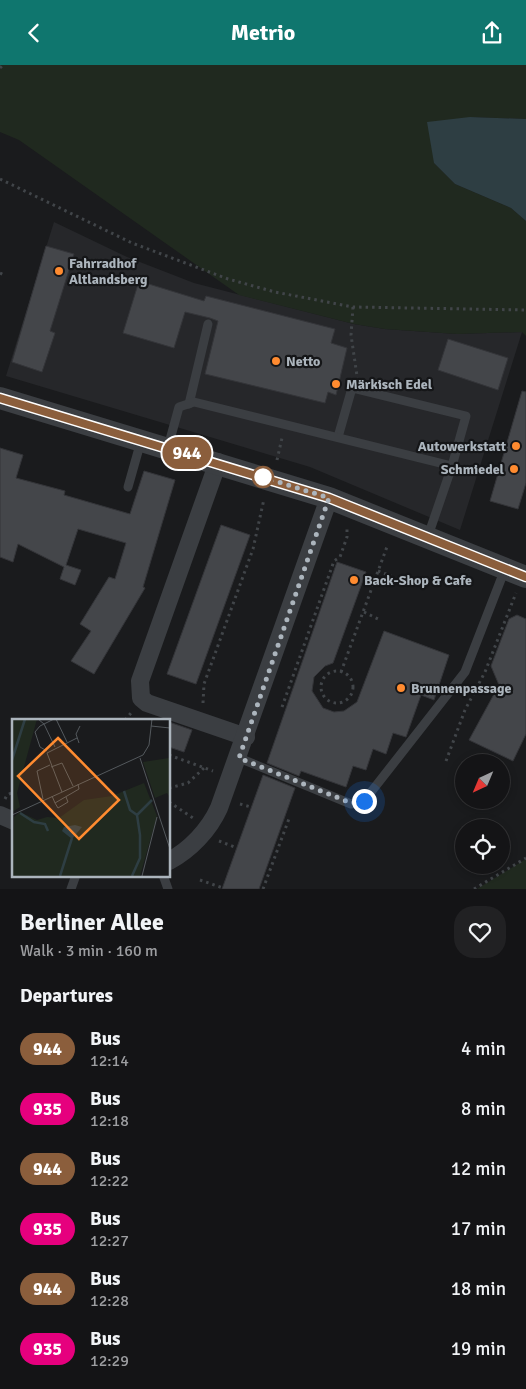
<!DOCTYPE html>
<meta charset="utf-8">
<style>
:root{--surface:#141416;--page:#212123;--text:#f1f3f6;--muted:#9d9ea1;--line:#333335;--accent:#0f766e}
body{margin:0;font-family:Signika,sans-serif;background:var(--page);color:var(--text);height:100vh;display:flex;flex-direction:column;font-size:19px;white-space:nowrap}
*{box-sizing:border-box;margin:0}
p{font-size:16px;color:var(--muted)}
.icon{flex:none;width:28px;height:28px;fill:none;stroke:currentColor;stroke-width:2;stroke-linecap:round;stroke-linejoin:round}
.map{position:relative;height:824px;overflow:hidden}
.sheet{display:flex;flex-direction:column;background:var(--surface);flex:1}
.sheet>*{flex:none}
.badge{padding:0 10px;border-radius:16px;font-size:18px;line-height:32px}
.needle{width:32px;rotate:224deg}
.controls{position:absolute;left:455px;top:689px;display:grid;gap:10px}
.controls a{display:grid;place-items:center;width:55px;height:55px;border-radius:50%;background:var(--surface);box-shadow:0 2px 8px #0003,0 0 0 1px var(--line);font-size:25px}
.you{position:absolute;width:25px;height:25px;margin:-12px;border:4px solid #fff;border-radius:50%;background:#1a73e8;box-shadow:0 0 0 8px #1a73e833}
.map>.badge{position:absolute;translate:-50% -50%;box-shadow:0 0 0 2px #fff}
h2{padding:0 20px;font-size:19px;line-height:45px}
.round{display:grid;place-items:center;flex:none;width:52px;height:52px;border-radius:20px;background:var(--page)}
.headline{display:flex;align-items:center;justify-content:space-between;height:85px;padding:0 20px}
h1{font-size:24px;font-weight:700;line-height:38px}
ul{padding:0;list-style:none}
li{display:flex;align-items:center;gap:15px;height:60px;padding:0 20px}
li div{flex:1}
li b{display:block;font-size:19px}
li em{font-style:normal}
li .badge{min-width:55px;font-weight:700;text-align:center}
header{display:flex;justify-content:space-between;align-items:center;height:65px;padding:0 20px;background:var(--accent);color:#fff;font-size:22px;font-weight:700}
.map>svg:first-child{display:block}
.built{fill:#26272a}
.green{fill:#20291f}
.water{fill:#2e3e43}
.building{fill:#44464a;stroke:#343539}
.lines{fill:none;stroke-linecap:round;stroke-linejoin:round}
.path{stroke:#414549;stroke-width:3;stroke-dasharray:2.5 4;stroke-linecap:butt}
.service{stroke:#3b3e42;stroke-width:9}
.minor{stroke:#3b3e42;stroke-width:18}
.tertiary{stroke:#3b3e42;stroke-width:22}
.line-casing{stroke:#fff;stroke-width:11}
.line{stroke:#8b5e3c;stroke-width:8}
.walk{stroke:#acb5bd;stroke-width:5;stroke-dasharray:0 9}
.poi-dot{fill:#ff8b30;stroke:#151618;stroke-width:2}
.stop-dot{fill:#fff;stroke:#8b5e3c;stroke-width:2.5}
.labels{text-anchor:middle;stroke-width:4.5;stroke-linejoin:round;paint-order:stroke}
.poi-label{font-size:14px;font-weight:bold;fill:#acb5bd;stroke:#151618;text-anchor:start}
.inset-river{fill:none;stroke:#2e3e43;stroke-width:2.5}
.inset-road{fill:none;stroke:#54595d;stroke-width:1}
.view{fill:#ff8b30;fill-opacity:0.15;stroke:#ff8b30;stroke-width:2.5}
.inset-edge{fill:none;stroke:#acb5bd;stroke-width:2.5}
</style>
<header><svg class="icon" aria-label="back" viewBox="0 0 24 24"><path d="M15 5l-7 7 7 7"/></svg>Metrio<svg class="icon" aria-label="share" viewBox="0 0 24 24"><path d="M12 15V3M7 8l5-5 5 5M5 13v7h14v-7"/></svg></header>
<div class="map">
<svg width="526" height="824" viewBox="0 0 526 824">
<rect width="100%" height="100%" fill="#1a1b1d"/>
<polygon class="built" points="54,157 127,192 194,218 354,259 385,264 457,269 522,267 460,465 310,402 6,311"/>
<g class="green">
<polygon points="0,0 526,0 526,54 470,52 434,98 455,119 511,143 526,156 526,271 522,267 457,269 385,264 354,259 239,230 19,75 0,67"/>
<polygon points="526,794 526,824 477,824"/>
</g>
<polygon class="water" points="470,52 526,54 526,156 511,143 455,119 434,98 427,57"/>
<g class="building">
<polygon points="46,181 74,189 50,266 55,268 42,307 12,297"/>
<polygon points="139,216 204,236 206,231 335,264 331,278 347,283 336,330 328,327 325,338 205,309 218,256 210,253 185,247 174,283 123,268"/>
<polygon points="448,274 508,293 498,325 438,305"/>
<polygon points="522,326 526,327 526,418 518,444 490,436"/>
<polygon points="0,383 23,390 16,413 65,426 64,430 130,449 144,406 175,415 143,522 145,523 94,609 71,596 91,566 80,559 109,512 115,514 126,478 78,464 66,500 81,505 75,520 60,514 64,502 18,479 13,497 0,492"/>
<polygon points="221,460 250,470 196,619 167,609"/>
<polygon points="337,497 366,507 333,598 325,601 314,612 312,626 323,643 334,647 344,646 357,637 384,566 449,590 434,635 421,630 406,672 393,668 386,689 373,684 366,705 353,701 346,722 301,706 299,711 267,698"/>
<polygon points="517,550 526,554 526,669 513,696 469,675 499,620 491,601 509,554"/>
<polygon points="169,657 192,665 184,687 169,682"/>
<polygon points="263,710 295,723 259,824 222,824"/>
</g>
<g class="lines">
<g class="path">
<polyline points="0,3 3,0"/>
<polyline points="0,114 132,178 228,214 275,227 353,242 526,245"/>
<polyline points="0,208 4,210"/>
<polyline points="353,242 351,270 357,311"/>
<polyline points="277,395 282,373"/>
<polyline points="378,506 391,511"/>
<polyline points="364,547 378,554"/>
<circle cx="337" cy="622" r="16"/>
<polyline points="341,607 388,479"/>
<polyline points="203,638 204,619 253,484 264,434"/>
<polyline points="282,642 334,496 340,492 347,472 347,462"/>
<polyline points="125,655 131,648"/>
<polyline points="169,690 213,706"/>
<polyline points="446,696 465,645 485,607 516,528"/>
<polyline points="169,723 188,718 204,703"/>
<polyline points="5,734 7,730 14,727"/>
<polyline points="169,737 193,753"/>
<polyline points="240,739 251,742"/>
<polyline points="219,776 237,783"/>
<polyline points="200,815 223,823"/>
<polyline points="263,824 290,751"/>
<polyline points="474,824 526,793"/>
</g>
<g class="service">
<polyline points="189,339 208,259"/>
<polyline points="338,372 352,323 466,351 452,401"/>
<polyline points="168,382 179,342 194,337 452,401 428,471"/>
<polyline points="128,422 141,376"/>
<polyline points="239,693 351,739 364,736 465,607 505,504"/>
<polyline points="163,810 168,824"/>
<polyline points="71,824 76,810"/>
</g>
<g class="minor">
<polyline points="218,397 140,616 141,633 147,638 246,672"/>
<polyline points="0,750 14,756"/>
<path d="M169,796c21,-11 40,-31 50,-53l110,-310"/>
</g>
<polyline class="tertiary" points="0,333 329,433 526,512"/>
</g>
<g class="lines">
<defs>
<polyline id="line" points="0,333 329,433 526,512"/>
</defs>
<use href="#line" class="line-casing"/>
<use href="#line" class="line"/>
<polyline class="walk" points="263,412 329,433 239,693 351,738 364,736"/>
</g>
<g class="poi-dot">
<circle cx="59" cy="206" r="5"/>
<circle cx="276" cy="296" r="5"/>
<circle cx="336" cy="319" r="5"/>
<circle cx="516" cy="381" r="5"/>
<circle cx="514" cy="404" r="5"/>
<circle cx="354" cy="515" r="5"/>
<circle cx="401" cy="623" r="5"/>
</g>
<circle class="stop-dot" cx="263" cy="412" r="10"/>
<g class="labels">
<g class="poi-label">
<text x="69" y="203">Fahrradhof<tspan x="69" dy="16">Altlandsberg</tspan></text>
<text x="286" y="301">Netto</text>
<text x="346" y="324">Märkisch Edel</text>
<text x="506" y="386" text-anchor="end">Autowerkstatt</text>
<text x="504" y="409" text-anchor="end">Schmiedel</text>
<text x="364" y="520">Back-Shop &amp; Cafe</text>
<text x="411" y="628">Brunnenpassage</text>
</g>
</g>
<g transform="translate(12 654)">
<rect width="158" height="158" fill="#1a1b1d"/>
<path d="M0,0h25l-20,74 3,14 -8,5zM157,39v38l-2,-3 -12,5 -12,-36zM132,64l13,33 -17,60h-128l2,-59 6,-5 17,8 10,-3 12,1 25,-18 28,-4z" fill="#20291f"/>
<path d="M63,106l7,2 -10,12 -10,-8 2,-4z" fill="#2e3e43"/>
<path class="inset-river" d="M0,41l13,-41M112,72l6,19 7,5 3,20v23l-8,18M8,94l14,9 11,2 3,7M125,96l15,-15M48,157l12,-38"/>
<path class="inset-road" d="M26,0l6,5 11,23M44,0l11,23M139,7l19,2M67,24l-3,-9 4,-8M35,32l-7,-4 -5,-15 5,-6 14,-7M128,39l30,91M39,48l11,-4 11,23M50,73l-15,-39 30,-15M40,77l3,7 24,-14 -1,-5M31,80l-6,-28 13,-6M43,84l3,5 10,-6 -2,-5M0,96l131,-60 6,-10 3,-26M130,157l15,-59"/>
<path class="view" d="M46,19l61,62 -40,39 -61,-63z"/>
<rect width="158" height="158" class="inset-edge"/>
</g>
</svg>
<div class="controls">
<a><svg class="needle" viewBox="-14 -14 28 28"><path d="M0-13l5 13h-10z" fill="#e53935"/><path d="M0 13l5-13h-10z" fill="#9d9ea1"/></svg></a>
<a><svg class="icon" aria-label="locate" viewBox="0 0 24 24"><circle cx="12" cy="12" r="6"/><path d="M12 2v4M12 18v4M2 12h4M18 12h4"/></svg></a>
</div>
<div class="you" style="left:364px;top:736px"></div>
<b class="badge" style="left:187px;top:388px;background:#8b5e3c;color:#fff">944</b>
</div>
<section class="sheet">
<div class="headline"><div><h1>Berliner Allee</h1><p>Walk · 3 min · 160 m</p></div><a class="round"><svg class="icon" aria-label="heart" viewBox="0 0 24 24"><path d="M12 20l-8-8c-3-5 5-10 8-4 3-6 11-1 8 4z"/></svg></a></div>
<h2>Departures</h2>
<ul>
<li><span class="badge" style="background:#8b5e3c;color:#fff">944</span><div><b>Bus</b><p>12:14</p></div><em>4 min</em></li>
<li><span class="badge" style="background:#e6007e;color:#fff">935</span><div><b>Bus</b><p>12:18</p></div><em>8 min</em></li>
<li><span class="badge" style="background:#8b5e3c;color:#fff">944</span><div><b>Bus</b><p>12:22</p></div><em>12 min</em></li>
<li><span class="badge" style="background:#e6007e;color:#fff">935</span><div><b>Bus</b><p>12:27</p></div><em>17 min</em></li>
<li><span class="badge" style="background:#8b5e3c;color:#fff">944</span><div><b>Bus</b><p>12:28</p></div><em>18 min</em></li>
<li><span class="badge" style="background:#e6007e;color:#fff">935</span><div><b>Bus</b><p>12:29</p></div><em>19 min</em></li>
</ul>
</section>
